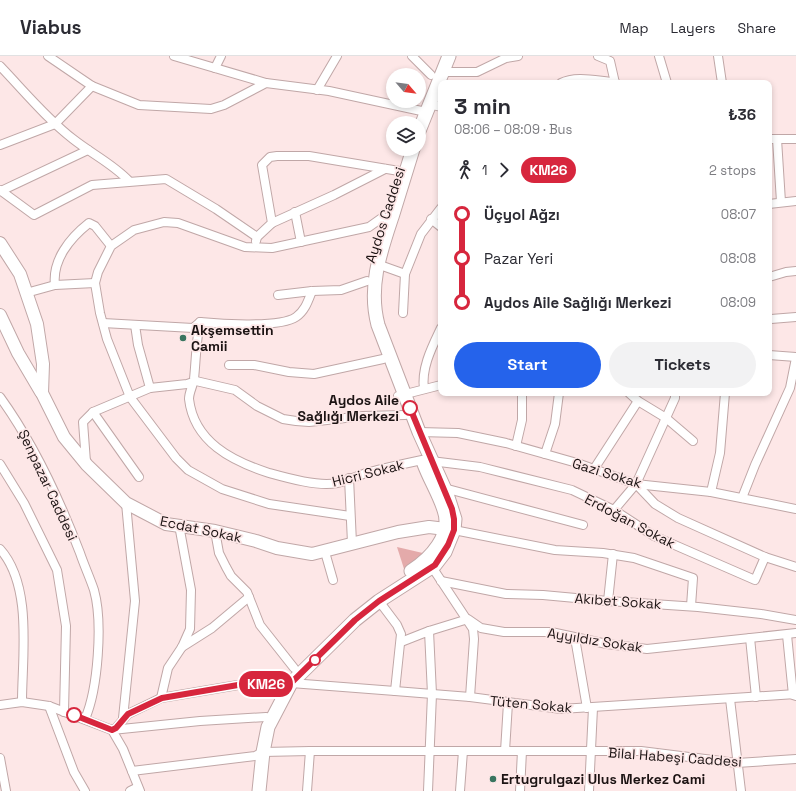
<!DOCTYPE html>
<meta charset="utf-8">
<style>
:root{--surface:#fff;--page:#f2f2f3;--text:#2b2b33;--muted:#7c7c81;--line:#e1e1e2;--accent:#2563eb}
body{margin:0;font-family:"Space Grotesk",sans-serif;background:var(--page);color:var(--text);height:100vh;display:flex;flex-direction:column;font-size:15px;white-space:nowrap}
*{box-sizing:border-box;margin:0}
p{font-size:13px;color:var(--muted)}
.icon{flex:none;width:22px;height:22px;fill:none;stroke:currentColor;stroke-width:2;stroke-linecap:round;stroke-linejoin:round}
.map{position:relative;flex:1;overflow:hidden}
.panel{position:absolute;left:438px;top:24px;width:334px;height:316px;display:flex;flex-direction:column;background:var(--surface);border-radius:8px;box-shadow:0 2px 6px #0003}
.panel>*{flex:none}
.badge{padding:0 8px;border-radius:13px;font-size:14px;line-height:26px}
.needle{width:26px;rotate:118deg}
.controls{position:absolute;left:386px;top:12px;display:grid;gap:8px}
.controls a{display:grid;place-items:center;width:40px;height:40px;border-radius:50%;background:var(--surface);box-shadow:0 2px 6px #0003;font-size:20px}
.map>.badge{position:absolute;translate:-50% -50%;box-shadow:0 0 0 2px #fff}
.legs{display:flex;align-items:center;gap:6px;height:44px;padding:0 16px;font-size:13px}
.legs p{margin-inline-start:auto}
.summary{display:flex;align-items:center;justify-content:space-between;height:68px;padding:0 16px}
h1{font-size:22px;font-weight:700;line-height:30px}
.action{display:flex;gap:8px;margin-top:auto;padding:8px 16px}
.action a{flex:1;height:46px;border-radius:24px;background:var(--accent);color:#fff;font-size:16px;font-weight:700;line-height:46px;text-align:center}
.action a+a{background:var(--page);color:var(--text)}
ul{padding:0 16px;list-style:none}
li{display:flex;align-items:center;gap:14px;height:44px;font-size:15px}
li i{display:grid;place-items:center;width:6px;height:100%;margin:0 5px;background:currentColor}
li i::after{content:'';width:10px;height:10px;margin:-5px;border:3px solid;border-radius:50%;background:var(--surface)}
li p{margin-inline-start:auto}
li:first-child i{background:linear-gradient(#0000 50%,currentColor 0)}
li:last-child i{background:linear-gradient(currentColor 50%,#0000 0)}
header{display:flex;align-items:center;gap:24px;box-sizing:border-box;height:56px;padding:0 20px;background:var(--surface);border-bottom:1px solid var(--line)}
header strong{font-size:19px}
nav{display:flex;gap:22px;margin-inline-start:auto;font-size:14px}
.map>svg:first-child{display:block}
.green{fill:#e4aaaa}
.lines{fill:none;stroke-linecap:round;stroke-linejoin:round}
.street-casing{stroke:#c0a7a7;stroke-width:10}
.secondary-casing{stroke:#c0a7a7;stroke-width:14}
.primary-casing{stroke:#c0a7a7;stroke-width:15}
.street{stroke:#fff;stroke-width:8}
.secondary{stroke:#fff;stroke-width:12}
.primary{stroke:#fff;stroke-width:13}
.line-1-casing{stroke:#fff;stroke-width:9}
.line-1{stroke:#d7263d;stroke-width:6}
.poi-dot{fill:#39745f;stroke:#fde7e7;stroke-width:1.5}
.stop-1-dot{fill:#fff;stroke:#d7263d;stroke-width:2}
.labels{text-anchor:middle;stroke-width:3.5;stroke-linejoin:round;paint-order:stroke}
.street-label{font-size:14px;fill:#1c1313;stroke:#fde7e7}
.poi-label{font-size:14px;font-weight:bold;fill:#1c1313;stroke:#fde7e7;text-anchor:start}
.stop-label{font-size:14px;font-weight:bold;fill:#1c1313;stroke:#fde7e7;text-anchor:end}
</style>
<header>
<strong>Viabus</strong>
<nav><a>Map</a><a>Layers</a><a>Share</a></nav>
</header>
<div class="map">
<svg width="796" height="735" viewBox="0 0 796 735">
<rect width="100%" height="100%" fill="#fde7e7"/>
<polygon class="green" points="397,491 427,498 405,516"/>
<g class="lines">
<defs>
<g id="street">
<polyline points="48,0 92,30 139,49 211,53 224,49 266,27 329,35 426,56"/>
<polyline points="174,0 266,27"/>
<polyline points="412,0 431,19"/>
<polyline points="598,0 610,5 615,27"/>
<polyline points="659,0 667,27"/>
<polyline points="718,0 722,27"/>
<path d="M0,10c24,25 46,52 73,73 19,15 40,25 56,42"/>
<polyline points="215,12 221,0"/>
<polyline points="441,16 477,16 506,2 518,0"/>
<path d="M561,27c15,-8 37,-2 54,-1"/>
<polyline points="317,34 337,0"/>
<polyline points="429,48 441,51"/>
<polyline points="769,83 796,83"/>
<polyline points="777,83 781,146"/>
<polyline points="0,89 55,68 92,30"/>
<polyline points="0,134 34,159 92,129 166,123 216,153 257,181"/>
<polyline points="1,135 88,94"/>
<polyline points="769,148 796,145"/>
<polyline points="295,156 301,186"/>
<polyline points="431,163 441,171"/>
<polyline points="272,167 334,139 385,113"/>
<polyline points="256,185 257,181 272,167 262,109 270,101 277,100 309,100 399,115"/>
<polyline points="377,208 405,218"/>
<polyline points="769,221 786,216 796,215"/>
<path d="M55,229c-3,-25 15,-47 34,-62l6,3 16,20"/>
<polyline points="26,237 55,229 95,227"/>
<polyline points="278,239 312,235 341,234 367,225"/>
<polyline points="403,257 405,218 421,178 441,152"/>
<polyline points="771,263 796,261"/>
<path d="M200,266c-4,19 -4,38 -6,57 -1,7 -5,13 -5,20 5,43 43,62 80,74 18,5 50,14 68,10 10,-2 20,-7 29,-10 19,-5 37,-9 56,-13"/>
<path d="M103,267l90,5 7,-6c20,2 80,6 96,-5 9,-6 12,-16 16,-26"/>
<polyline points="135,269 138,289 150,332"/>
<polyline points="769,299 796,301"/>
<polyline points="229,309 254,309 289,316 314,318 383,303"/>
<path d="M424,333c-3,-21 8,-42 17,-61"/>
<polyline points="629,337 638,345 666,362 693,385"/>
<polyline points="398,340 441,329"/>
<path d="M0,341c34,47 59,101 80,156 4,12 10,25 14,37 9,32 4,99 -9,129"/>
<polyline points="93,356 139,421"/>
<polyline points="419,376 458,377 506,387 577,407 636,428 711,436 796,453"/>
<polyline points="516,390 522,364 522,337"/>
<polyline points="545,398 555,368 559,337"/>
<polyline points="431,405 480,411 572,434 614,454 654,480 755,524 765,501"/>
<polyline points="86,406 83,366 93,356 150,332 187,328 196,325 235,334 257,350 283,363 296,365 309,366 363,360 405,359"/>
<polyline points="0,408 24,447 57,514 66,570 64,656"/>
<polyline points="594,413 638,345"/>
<polyline points="349,422 352,487"/>
<polyline points="636,428 655,448 678,462 765,501 796,511"/>
<polyline points="444,432 583,469"/>
<polyline points="711,436 720,397 725,337"/>
<polyline points="742,442 755,409 790,332 796,302"/>
<polyline points="614,454 636,428 675,342 675,337"/>
<polyline points="350,460 269,448 222,433 188,414 176,402 130,341 107,283 100,257 95,227 98,216 111,190 134,174 164,166 178,167 245,191 272,192 369,171 383,161"/>
<polyline points="454,474 555,494 603,497 634,502 693,522 691,550"/>
<polyline points="215,475 219,497 226,511 231,520 247,536 260,569 294,612"/>
<path d="M0,493c33,37 22,107 22,153"/>
<polyline points="325,496 333,524"/>
<polyline points="432,511 473,573 474,583 470,641"/>
<polyline points="441,525 506,538 543,539 608,545 698,551 761,558 796,564"/>
<polyline points="379,545 397,569 401,578 395,635"/>
<polyline points="608,545 613,498"/>
<polyline points="429,575 468,563 481,572 504,576 551,576 607,588 647,593 796,577"/>
<polyline points="787,579 793,639 796,640"/>
<polyline points="575,582 587,652"/>
<polyline points="750,582 756,641"/>
<polyline points="401,586 429,575 432,638 428,735"/>
<polyline points="182,591 212,572 249,541"/>
<polyline points="161,642 168,612 182,591 190,573 191,534 179,469"/>
<polyline points="730,643 741,735"/>
<polyline points="0,649 22,646 49,650 112,674 200,665 266,661"/>
<polyline points="49,650 74,716 85,735"/>
<polyline points="123,662 135,545 126,447"/>
<polyline points="112,674 116,672 128,658 161,642 238,629 291,627 395,635 470,641 561,653 796,638"/>
<polyline points="112,674 123,693 140,735"/>
<polyline points="505,695 508,647"/>
<polyline points="0,702 6,735"/>
<polyline points="132,715 255,700 263,696 310,695 641,695 737,707 796,703"/>
<polyline points="130,735 138,731"/>
<polyline points="307,735 310,695"/>
<polyline points="460,735 463,695"/>
<polyline points="520,735 522,695"/>
<polyline points="589,735 593,652"/>
</g>
<g id="secondary">
<polyline points="0,187 20,218 37,268 43,308 42,337 64,381 87,409 126,447 166,468 215,475 256,485 277,492 312,498 398,476 429,471 454,474"/>
<polyline points="0,259 18,297 41,336"/>
</g>
<g id="primary">
<polyline points="419,75 449,0"/>
<path d="M411,515c19,-12 42,-36 33,-61 -5,-16 -14,-30 -20,-46"/>
<path d="M259,735l4,-39 5,-25 23,-44 64,-63 24,-19 56,-36 10,-13 9,-22 1,-11 -8,-25 -28,-62 -41,-107c-10,-38 2,-72 14,-108 7,-23 14,-45 21,-68"/>
</g>
</defs>
<use href="#street" class="street-casing"/>
<use href="#secondary" class="secondary-casing"/>
<use href="#primary" class="primary-casing"/>
<use href="#street" class="street"/>
<use href="#secondary" class="secondary"/>
<use href="#primary" class="primary"/>
</g>
<g class="lines">
<defs>
<polyline id="line-1" points="74,659 112,674 116,672 128,658 162,642 238,629 291,627 355,564 379,545 435,509 448,489 454,474 454,463 452,453 410,352"/>
</defs>
<use href="#line-1" class="line-1-casing"/>
<use href="#line-1" class="line-1"/>
</g>
<g class="poi-dot">
<circle cx="183" cy="282" r="4"/>
<circle cx="493" cy="723" r="4"/>
</g>
<g class="stop-1-dot">
<circle cx="410" cy="352" r="7"/>
<circle cx="315" cy="604" r="5"/>
<circle cx="74" cy="659" r="7"/>
</g>
<g class="labels">
<g class="street-label">
<text transform="translate(385 159) rotate(-72)" y="5">Aydos Caddesi</text>
<text transform="translate(368 417) rotate(-14)" y="5">Hicri Sokak</text>
<text transform="translate(607 417) rotate(17)" y="5">Gazi Sokak</text>
<text transform="translate(48 429) rotate(65)" y="5">Şenpazar Caddesi</text>
<text transform="translate(630 465) rotate(28)" y="5">Erdoğan Sokak</text>
<text transform="translate(201 473) rotate(12)" y="5">Ecdat Sokak</text>
<text transform="translate(618 545) rotate(4)" y="5">Akıbet Sokak</text>
<text transform="translate(595 584) rotate(9)" y="5">Ayyıldız Sokak</text>
<text transform="translate(531 648) rotate(5)" y="5">Tüten Sokak</text>
<text transform="translate(675 701) rotate(4)" y="5">Bilal Habeşi Caddesi</text>
</g>
<g class="poi-label">
<text x="191" y="279">Akşemsettin<tspan x="191" dy="16">Camii</tspan></text>
<text x="501" y="728">Ertugrulgazi Ulus Merkez Cami</text>
</g>
<g class="stop-label">
<text x="399" y="349">Aydos Aile<tspan x="399" dy="16">Sağlığı Merkezi</tspan></text>
</g>
</g>
</svg>
<div class="controls">
<a><svg class="needle" viewBox="-14 -14 28 28"><path d="M0-13l5 13h-10z" fill="#e53935"/><path d="M0 13l5-13h-10z" fill="#7c7c81"/></svg></a>
<a><svg class="icon" aria-label="layers" viewBox="0 0 24 24"><path d="M12 4l9 5-9 5-9-5zM3 14l9 5 9-5"/></svg></a>
</div>
<b class="badge" style="left:266px;top:628px;background:#d7263d;color:#fff">KM26</b>
<section class="panel">
<div class="summary"><div><h1>3 min</h1><p>08:06 – 08:09 · Bus</p></div><b>₺36</b></div>
<div class="legs"><svg class="icon" aria-label="walk" viewBox="0 0 24 24"><circle cx="13" cy="4" r="2"/><path d="M13 8l-2 6 4 7M11 14l-3 7M7 12l3-4h3l4 4"/></svg>1<svg class="icon" aria-label="forward" viewBox="0 0 24 24"><path d="M9 5l7 7-7 7"/></svg><b class="badge" style="background:#d7263d;color:#fff">KM26</b><p>2 stops</p></div>
<ul>
<li><i style="color:#d7263d"></i><b>Üçyol Ağzı</b><p>08:07</p></li>
<li><i style="color:#d7263d"></i><span>Pazar Yeri</span><p>08:08</p></li>
<li><i style="color:#d7263d"></i><b>Aydos Aile Sağlığı Merkezi</b><p>08:09</p></li>
</ul>
<div class="action"><a>Start</a><a>Tickets</a></div>
</section>
</div>
